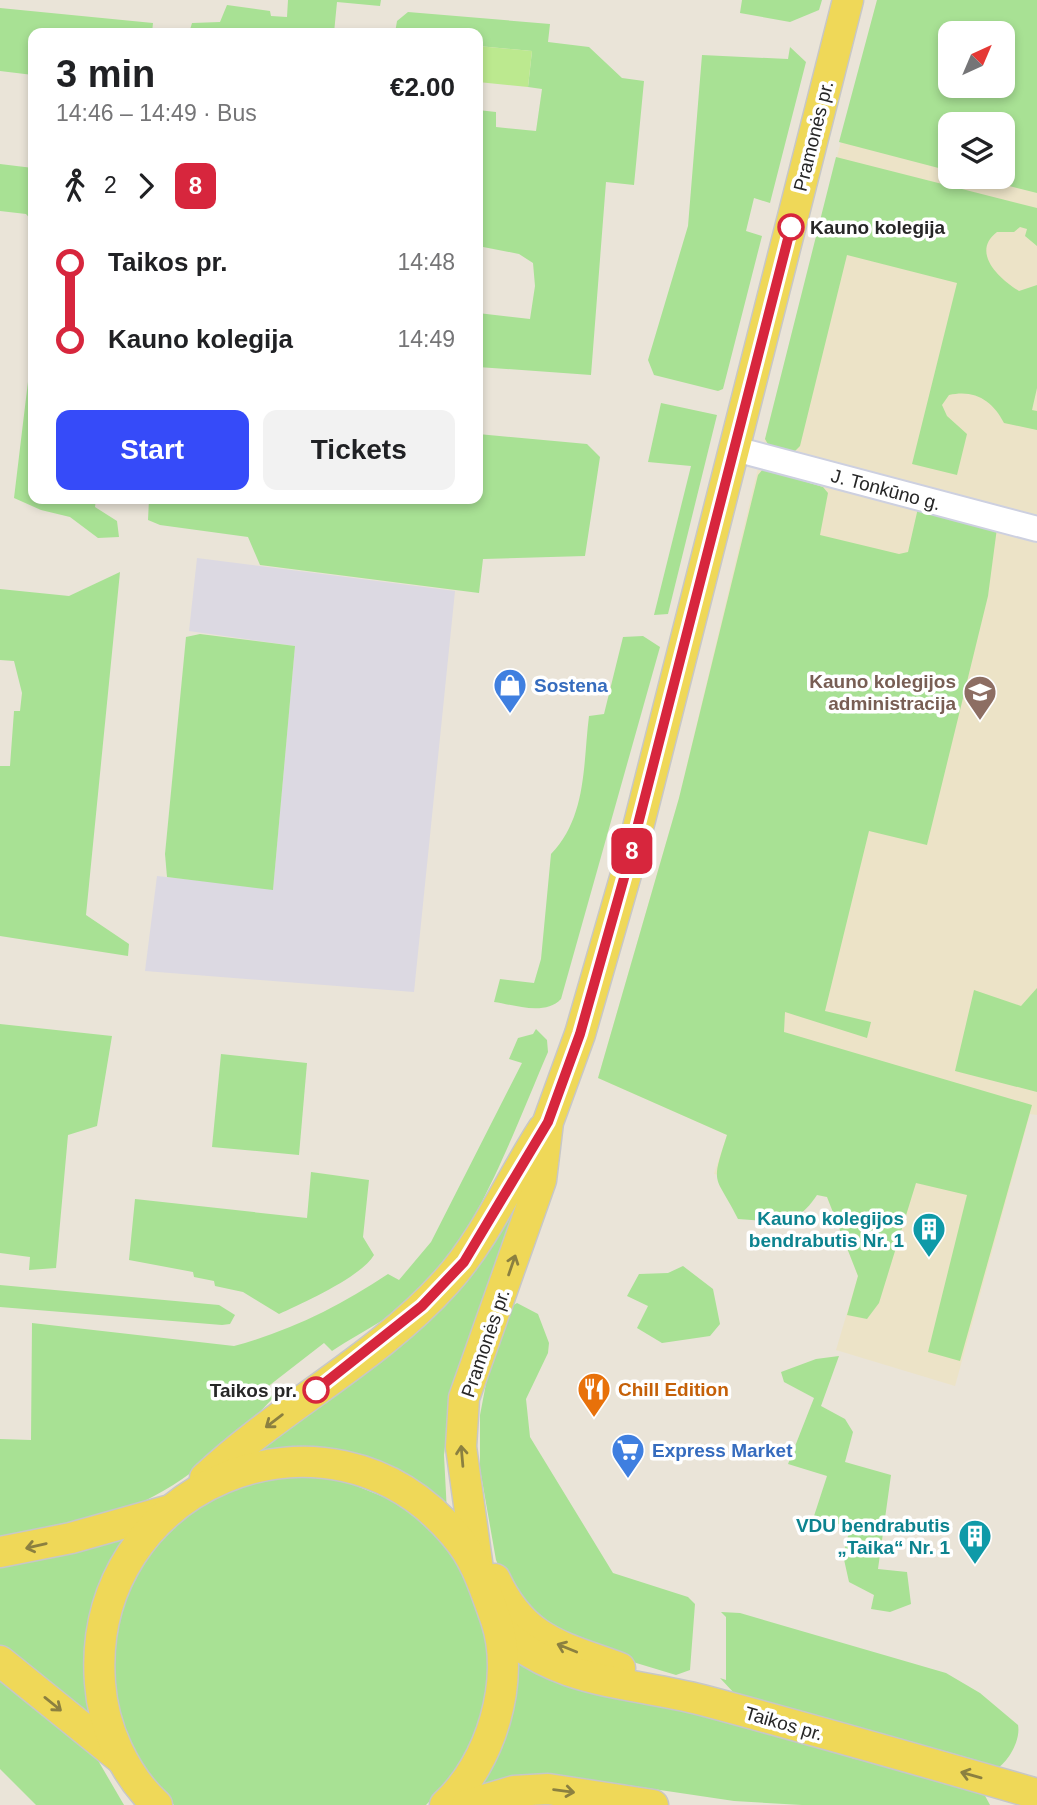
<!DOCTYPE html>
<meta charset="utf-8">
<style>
:root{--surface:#fff;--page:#f2f2f2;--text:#202124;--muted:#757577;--accent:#364bf9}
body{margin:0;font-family:Arial,sans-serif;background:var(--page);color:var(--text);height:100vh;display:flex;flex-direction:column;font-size:26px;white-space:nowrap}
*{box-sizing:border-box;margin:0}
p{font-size:23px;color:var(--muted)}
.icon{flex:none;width:38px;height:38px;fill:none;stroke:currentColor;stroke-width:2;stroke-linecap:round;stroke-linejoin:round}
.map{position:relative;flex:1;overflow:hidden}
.side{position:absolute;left:28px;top:28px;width:455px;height:476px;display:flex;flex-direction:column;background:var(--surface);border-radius:14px;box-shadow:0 4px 10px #0003}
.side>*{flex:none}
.badge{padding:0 14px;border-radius:10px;font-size:24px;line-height:46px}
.needle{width:46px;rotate:44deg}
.controls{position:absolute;left:938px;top:21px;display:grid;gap:14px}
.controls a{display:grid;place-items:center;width:77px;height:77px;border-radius:14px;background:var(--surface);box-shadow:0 4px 10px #0003;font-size:35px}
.map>.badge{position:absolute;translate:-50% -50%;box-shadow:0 0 0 4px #fff}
.legs{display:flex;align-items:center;gap:10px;height:77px;padding:0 28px;font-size:23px}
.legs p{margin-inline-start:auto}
.summary{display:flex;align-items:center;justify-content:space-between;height:119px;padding:0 28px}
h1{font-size:38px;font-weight:600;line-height:52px}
.action{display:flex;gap:14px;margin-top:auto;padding:14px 28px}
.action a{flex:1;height:80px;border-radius:14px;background:var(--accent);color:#fff;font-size:28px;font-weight:600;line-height:80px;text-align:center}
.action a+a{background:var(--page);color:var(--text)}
ul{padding:0 28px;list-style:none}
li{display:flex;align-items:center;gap:24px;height:77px;font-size:26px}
li i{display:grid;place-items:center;width:10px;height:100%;margin:0 9px;background:currentColor}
li i::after{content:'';width:18px;height:18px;margin:-9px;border:5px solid;border-radius:50%;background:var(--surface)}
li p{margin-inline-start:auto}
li:first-child i{background:linear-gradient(#0000 50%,currentColor 0)}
li:last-child i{background:linear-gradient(currentColor 50%,#0000 0)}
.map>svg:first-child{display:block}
.industrial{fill:#dcd9e2}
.education{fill:#ece3c7;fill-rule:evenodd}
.green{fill:#a8e194;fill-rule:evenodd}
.pitch{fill:#bce98f}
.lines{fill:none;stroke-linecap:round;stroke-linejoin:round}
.minor-casing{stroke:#cdd0e0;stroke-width:28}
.major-casing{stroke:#c7c7c7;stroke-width:33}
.minor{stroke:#fff;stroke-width:24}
.major{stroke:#efd858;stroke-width:30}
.oneway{stroke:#8b8040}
.line-1-casing{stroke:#fff;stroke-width:16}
.line-1{stroke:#d7263d;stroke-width:10}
.stop-1-dot{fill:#fff;stroke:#d7263d;stroke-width:3.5}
.labels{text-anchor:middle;stroke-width:7;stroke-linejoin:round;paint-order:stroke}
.street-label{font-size:19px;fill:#272727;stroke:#fff}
.stop-label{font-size:19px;font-weight:bold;fill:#272727;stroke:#fff;text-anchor:start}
.education-label{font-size:19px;font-weight:bold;fill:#785e54;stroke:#fff;text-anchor:end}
.shop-label{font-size:19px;font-weight:bold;fill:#366cbe;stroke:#fff;text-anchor:start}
.culture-label{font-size:19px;font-weight:bold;fill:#0d838f;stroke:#fff;text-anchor:end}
.food-label{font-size:19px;font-weight:bold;fill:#c56008;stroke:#fff;text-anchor:start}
</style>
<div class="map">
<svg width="1037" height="1805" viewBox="0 0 1037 1805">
<rect width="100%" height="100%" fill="#eae4d8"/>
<polygon class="industrial" points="197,558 455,591 414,992 145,971 157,876 273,889 295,646 189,631"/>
<path class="education" d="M877,0h160v1115l-7,-1 -75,272 -119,-36 22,-74 -31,-79 -113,-23 13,-39 -129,-57 81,-280 86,-359zM950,33h53v53h-53zM950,124h53v53h-53z"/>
<g class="green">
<polygon points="288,0 381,0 380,6 337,2 334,33 189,33 192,23 220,22 227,5 270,11 271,16 287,17"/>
<polygon points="742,0 822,0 819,10 790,22 740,13"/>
<path d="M877,0h160v193l-63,-16h29v-53h-53v47l-111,-29zM950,33h53v53h-53z"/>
<polygon points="0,8 153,23 152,33 33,33 33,75 0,71"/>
<polygon points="408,12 550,24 548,42 589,47 622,78 644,81 634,185 606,182 591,375 478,367 478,313 530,319 535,286 533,263 519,254 478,246 478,110 496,112 496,127 536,131 542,89 528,87 532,51 478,46 478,33 395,33 397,21"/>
<polygon points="790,47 806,62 770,203 754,198 746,231 762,236 723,389 718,391 654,375 648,360 688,226 702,55 788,59"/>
<path d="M836,157l201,51v38l-12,-10 2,-7 -7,-2 -6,5h-17c-26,20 1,46 22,59l18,-6v103l-5,22 5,1v19l-33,-7c-11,-22 -29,-34 -55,-28l-7,10 5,11 20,18 -10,41 -45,-11 45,-181 -110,-28 -47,191 -7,7 -24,-7 -4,-7z"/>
<polygon points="0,164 33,168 33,222 26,214 0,211"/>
<polygon points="33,340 33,499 96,499 95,507 117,521 119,537 98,538 70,517 41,510 14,498"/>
<polygon points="661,403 717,415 668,614 654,615 691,466 648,462"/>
<polygon points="478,434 587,444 600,457 585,556 483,559 479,593 260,565 248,537 160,525 148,520 149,499 478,499"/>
<path d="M763,469l60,18 5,6 -8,42 79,19 9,-2 10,-44 79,20 -9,68 -61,249 -58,-14 -44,180 46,11 -4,16 -82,-26 -1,20 248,73 -72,256 -32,-9 39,-157 -51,-12 -37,120 -12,16 -20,-4 11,-39 -31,-79 -10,-2c-22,34 -43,26 -79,24 -23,-46 -28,-31 -11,-84l-129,-57 81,-280 79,-323z"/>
<polygon points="120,572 86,915 129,944 128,956 0,936 0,766 10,766 14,711 20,711 22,693 14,661 0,660 0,589 69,596"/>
<polygon points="200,634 295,646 273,890 167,877 165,854 186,637"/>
<path d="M643,636l17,11 -99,352c-16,17 -46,6 -67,3l6,-23 34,4 7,-24 10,-105c36,-37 32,-90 38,-138l15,-2 19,-77z"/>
<polygon points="1037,988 1037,1092 955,1071 974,990 1021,1006"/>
<polygon points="0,1024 112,1036 97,1126 68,1135 56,1268 29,1270 30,1257 0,1253"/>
<path d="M536,1029l11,11 1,12c-31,72 -68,174 -120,232 -27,30 -63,45 -96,67l-8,-8 -58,45 7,10c-44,47 -95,94 -158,115 -37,13 -77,18 -115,27v-101l31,1 1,-117 202,23c56,-15 106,-40 154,-72l11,6 32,-38 91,-179 -13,-4 9,-21 15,-4z"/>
<polygon points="221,1054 307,1063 299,1155 212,1147"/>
<path d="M311,1172l58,8 -6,57 11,18c-13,22 -71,48 -95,59l-36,-22 -28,-6 -1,-5 -20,-4 -1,-5 -64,-12 6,-61 172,19z"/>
<polygon points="520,1194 449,1413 444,1455 447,1513 425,1495 247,1459"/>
<polygon points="683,1266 713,1289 720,1324 710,1336 662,1343 637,1328 648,1306 627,1296 639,1274 668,1273"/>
<polygon points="0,1285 219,1305 235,1315 230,1324 222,1325 0,1307"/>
<polygon points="517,1303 538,1314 549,1343 548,1353 526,1399 530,1437 613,1573 688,1597 695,1604 690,1670 676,1675 580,1646 511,1594 496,1560 480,1469 480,1415 489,1368 512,1306"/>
<polygon points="839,1356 821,1406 845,1419 853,1432 845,1462 891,1475 878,1569 907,1572 911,1604 890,1612 871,1609 874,1595 849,1582 843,1555 850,1528 814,1516 827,1476 788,1464 814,1398 784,1382 781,1372 816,1359"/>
<polygon points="267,1477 337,1478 401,1504 452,1552 482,1615 489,1661 488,1684 484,1707 468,1751 441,1789 426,1805 174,1805 140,1766 113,1701 112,1631 136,1566 202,1501"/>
<path d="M126,1535c-4,16 -16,29 -22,44 -20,53 -16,88 -8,143l-96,-75v-84z"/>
<path d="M721,1612l19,1 206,60 34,20 38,32c3,15 -10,38 -23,45l-261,-77 -14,-15 6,2v-63z"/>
<polygon points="511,1659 569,1683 775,1734 855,1759 912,1768 983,1792 990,1805 802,1805 734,1801 586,1779 526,1777 466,1794"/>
<polygon points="0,1674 96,1757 124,1805 36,1805 0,1769"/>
</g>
<polygon class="pitch" points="478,46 532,51 528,87 478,82"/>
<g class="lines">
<defs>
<polyline id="minor" points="735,449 1037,529"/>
<g id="major">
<path d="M205,1478c75,-71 172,-119 241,-196 40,-44 65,-104 97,-153"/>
<polyline points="0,1552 71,1538 167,1511"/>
<polyline points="478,1569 461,1447 464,1398 541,1180 548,1122 580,1034 627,871 848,0"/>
<path d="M495,1579c29,62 66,67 125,89"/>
<path d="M499,1629c60,56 129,52 203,71 112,30 224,62 335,94"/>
<polyline points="0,1661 120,1758"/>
<path d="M157,1805c-33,-30 -54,-78 -57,-122 -15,-198 228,-300 355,-148 22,25 30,55 41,85 20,60 -5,143 -51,185"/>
<polyline points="467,1805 514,1791 548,1789 653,1805"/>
</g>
</defs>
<use href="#minor" class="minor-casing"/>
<use href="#major" class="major-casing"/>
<use href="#minor" class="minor"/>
<use href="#major" class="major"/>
</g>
<defs><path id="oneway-shaft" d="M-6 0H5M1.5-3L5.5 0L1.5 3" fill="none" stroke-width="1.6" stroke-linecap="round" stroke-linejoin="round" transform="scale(1.75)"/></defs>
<g class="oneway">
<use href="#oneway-shaft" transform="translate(512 1265) rotate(-71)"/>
<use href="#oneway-shaft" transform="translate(274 1421) rotate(143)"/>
<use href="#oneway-shaft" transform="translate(462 1456) rotate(-95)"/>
<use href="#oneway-shaft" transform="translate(36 1546) rotate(167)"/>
<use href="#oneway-shaft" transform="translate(567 1648) rotate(-158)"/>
<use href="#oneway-shaft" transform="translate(53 1704) rotate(39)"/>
<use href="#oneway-shaft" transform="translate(971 1775) rotate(-164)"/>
<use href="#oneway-shaft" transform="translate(564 1791) rotate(7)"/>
</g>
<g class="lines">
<defs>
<polyline id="line-1" points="316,1390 422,1306 464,1262 548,1122 580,1034 626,871 791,227"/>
</defs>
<use href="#line-1" class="line-1-casing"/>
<use href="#line-1" class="line-1"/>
</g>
<defs>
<symbol id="shop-pin" viewBox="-11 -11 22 30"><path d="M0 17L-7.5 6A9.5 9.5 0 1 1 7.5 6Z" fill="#3f7fe0" stroke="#fff"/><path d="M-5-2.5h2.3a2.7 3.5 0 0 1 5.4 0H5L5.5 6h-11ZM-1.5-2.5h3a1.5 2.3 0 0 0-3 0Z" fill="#fff"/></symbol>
<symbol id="university-pin" viewBox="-11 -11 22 30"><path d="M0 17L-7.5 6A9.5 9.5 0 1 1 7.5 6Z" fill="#8d6e63" stroke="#fff"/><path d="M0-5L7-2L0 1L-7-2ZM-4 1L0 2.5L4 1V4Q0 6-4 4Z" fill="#fff"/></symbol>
<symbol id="building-pin" viewBox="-11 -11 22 30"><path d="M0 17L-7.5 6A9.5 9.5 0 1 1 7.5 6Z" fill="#0f9aa8" stroke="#fff"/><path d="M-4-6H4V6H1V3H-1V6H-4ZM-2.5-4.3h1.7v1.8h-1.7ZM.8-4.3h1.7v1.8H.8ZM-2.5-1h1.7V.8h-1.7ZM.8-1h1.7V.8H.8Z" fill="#fff"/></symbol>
<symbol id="restaurant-pin" viewBox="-11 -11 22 30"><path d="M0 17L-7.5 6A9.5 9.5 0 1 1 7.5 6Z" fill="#e8710a" stroke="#fff"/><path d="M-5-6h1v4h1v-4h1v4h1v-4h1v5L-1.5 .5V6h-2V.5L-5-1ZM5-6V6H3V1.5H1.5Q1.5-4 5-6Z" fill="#fff"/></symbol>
<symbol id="supermarket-pin" viewBox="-11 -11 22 30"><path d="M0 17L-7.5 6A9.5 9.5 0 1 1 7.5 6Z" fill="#3f7fe0" stroke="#fff"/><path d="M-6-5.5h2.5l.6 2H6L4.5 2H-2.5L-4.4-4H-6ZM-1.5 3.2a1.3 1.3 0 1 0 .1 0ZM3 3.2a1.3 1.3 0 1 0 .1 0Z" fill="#fff"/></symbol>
</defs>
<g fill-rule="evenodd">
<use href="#shop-pin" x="491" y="666" width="38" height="52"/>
<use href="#university-pin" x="961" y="673" width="38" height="52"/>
<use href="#building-pin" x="910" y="1210" width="38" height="52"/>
<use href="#restaurant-pin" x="575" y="1370" width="38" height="52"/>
<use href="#supermarket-pin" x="609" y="1431" width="38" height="52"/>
<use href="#building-pin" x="956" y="1517" width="38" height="52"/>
</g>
<g class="stop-1-dot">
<circle cx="791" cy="227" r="12"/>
<circle cx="316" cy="1390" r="12"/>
</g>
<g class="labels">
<g class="street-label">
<text transform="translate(813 136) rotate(-76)" y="7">Pramonės pr.</text>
<text transform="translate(886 489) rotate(15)" y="7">J. Tonkūno g.</text>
<text transform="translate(485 1343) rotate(-71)" y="7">Pramonės pr.</text>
<text transform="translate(784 1723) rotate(16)" y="7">Taikos pr.</text>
</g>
<g class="stop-label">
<text x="810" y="234">Kauno kolegija</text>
<text x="297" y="1397" text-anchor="end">Taikos pr.</text>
</g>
<g class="education-label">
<text x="956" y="688">Kauno kolegijos<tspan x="956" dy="22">administracija</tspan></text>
</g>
<g class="shop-label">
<text x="534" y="692">Sostena</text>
<text x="652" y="1457">Express Market</text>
</g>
<g class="culture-label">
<text x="904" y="1225">Kauno kolegijos<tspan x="904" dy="22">bendrabutis Nr. 1</tspan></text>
<text x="950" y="1532">VDU bendrabutis<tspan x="950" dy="22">„Taika“ Nr. 1</tspan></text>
</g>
<g class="food-label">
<text x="618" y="1396">Chill Edition</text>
</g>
</g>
</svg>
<div class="controls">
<a><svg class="needle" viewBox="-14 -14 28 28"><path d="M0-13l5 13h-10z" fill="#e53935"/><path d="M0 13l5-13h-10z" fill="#757577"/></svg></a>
<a><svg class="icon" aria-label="layers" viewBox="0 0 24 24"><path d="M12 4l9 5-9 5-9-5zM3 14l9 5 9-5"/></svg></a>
</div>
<b class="badge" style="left:632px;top:851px;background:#d7263d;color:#fff">8</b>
<section class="side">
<div class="summary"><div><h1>3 min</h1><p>14:46 – 14:49 · Bus</p></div><b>€2.00</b></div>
<div class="legs"><svg class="icon" aria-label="walk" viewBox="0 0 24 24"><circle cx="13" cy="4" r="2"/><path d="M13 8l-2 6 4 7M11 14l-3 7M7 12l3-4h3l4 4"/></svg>2<svg class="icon" aria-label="forward" viewBox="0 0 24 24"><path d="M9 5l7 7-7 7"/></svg><b class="badge" style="background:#d7263d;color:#fff">8</b></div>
<ul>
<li><i style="color:#d7263d"></i><b>Taikos pr.</b><p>14:48</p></li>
<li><i style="color:#d7263d"></i><b>Kauno kolegija</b><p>14:49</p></li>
</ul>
<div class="action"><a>Start</a><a>Tickets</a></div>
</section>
</div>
